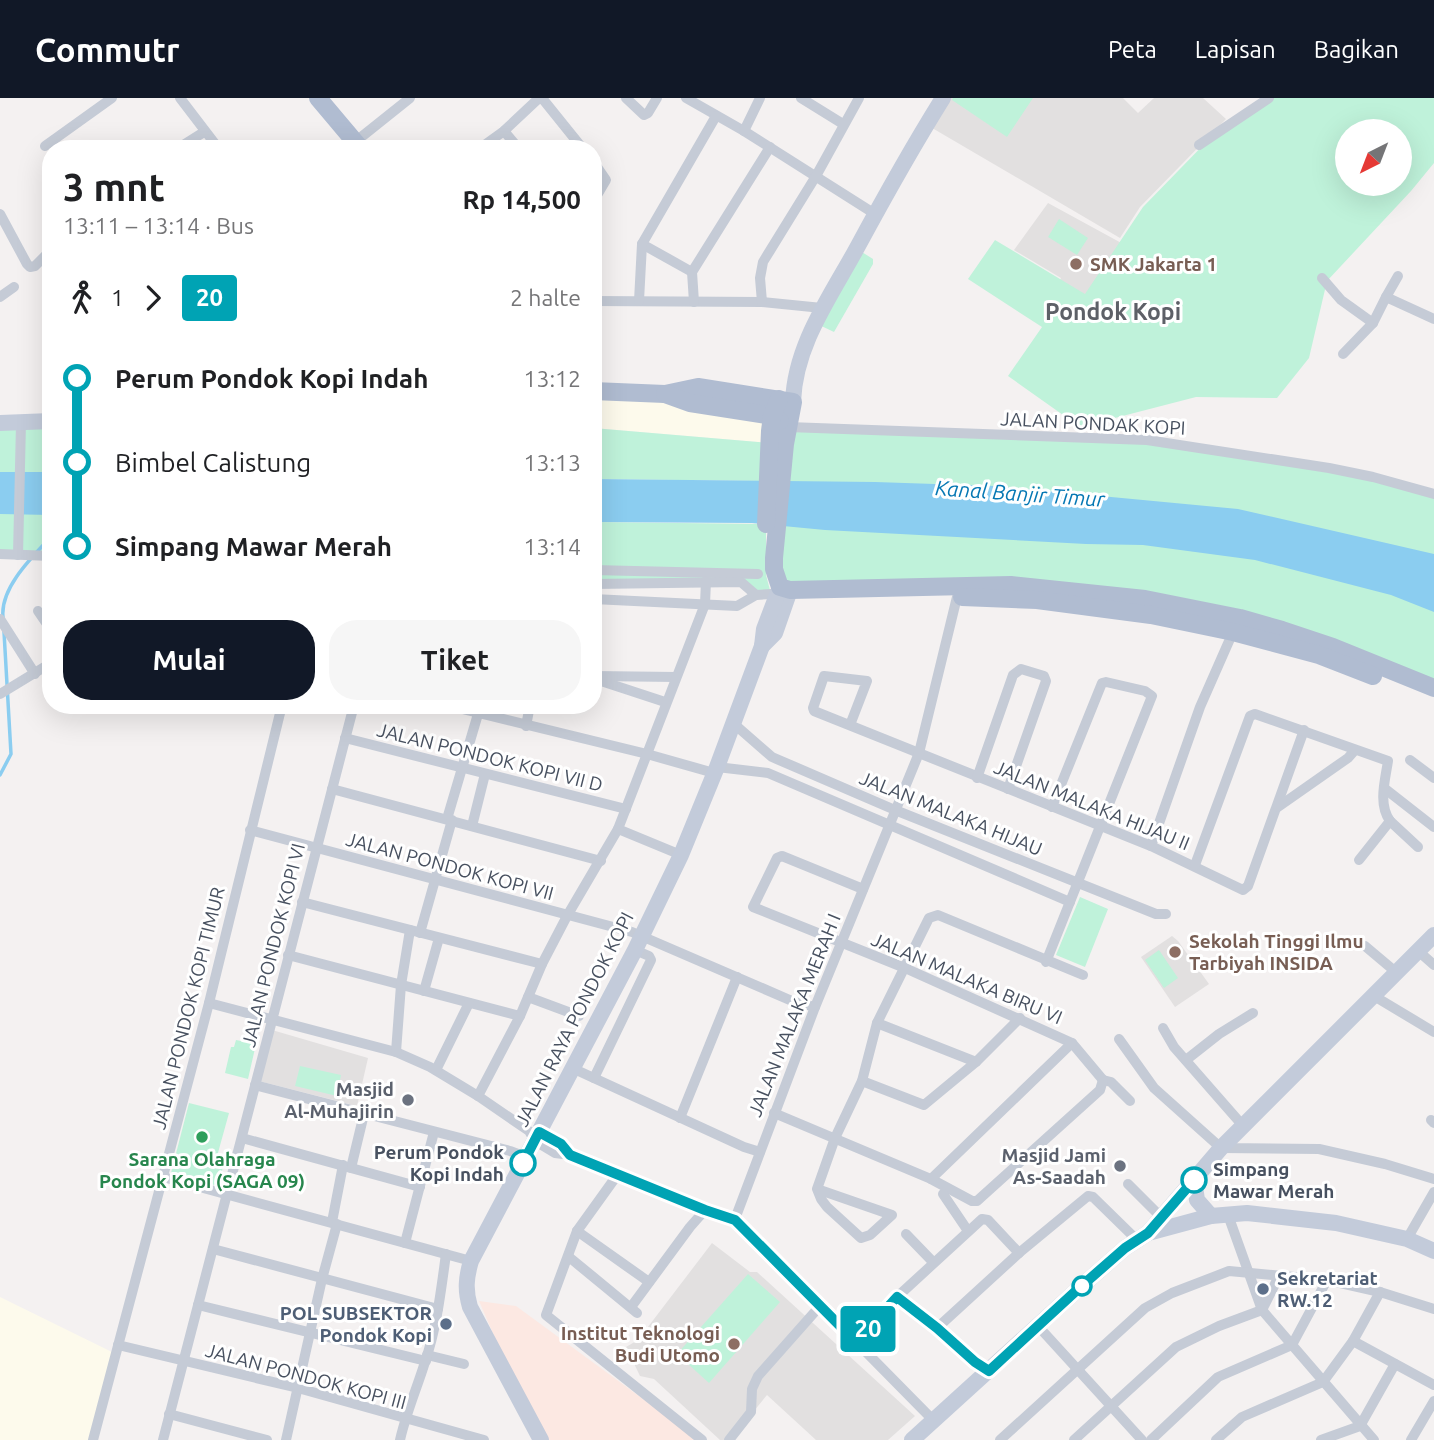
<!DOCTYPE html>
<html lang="id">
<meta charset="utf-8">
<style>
:root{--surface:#fff;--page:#f6f6f6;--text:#202124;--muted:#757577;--accent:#111827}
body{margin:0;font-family:Ubuntu,sans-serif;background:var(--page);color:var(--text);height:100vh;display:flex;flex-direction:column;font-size:26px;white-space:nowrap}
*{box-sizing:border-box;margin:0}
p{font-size:23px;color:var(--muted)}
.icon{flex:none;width:38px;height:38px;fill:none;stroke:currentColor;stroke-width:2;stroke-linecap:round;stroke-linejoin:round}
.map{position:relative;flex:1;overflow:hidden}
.sheet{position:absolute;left:42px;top:42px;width:560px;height:574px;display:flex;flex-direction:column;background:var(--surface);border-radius:28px;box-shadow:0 7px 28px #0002}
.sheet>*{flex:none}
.badge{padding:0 14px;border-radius:5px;font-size:24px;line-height:46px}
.needle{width:46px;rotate:222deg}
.buttons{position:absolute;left:1335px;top:21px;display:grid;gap:14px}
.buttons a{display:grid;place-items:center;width:77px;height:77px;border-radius:50%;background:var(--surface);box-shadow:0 7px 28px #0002;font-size:35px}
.map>.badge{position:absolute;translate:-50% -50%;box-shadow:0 0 0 4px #fff}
.legs{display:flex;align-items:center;gap:10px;height:77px;padding:0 21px;font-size:23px}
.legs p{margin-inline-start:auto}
.summary{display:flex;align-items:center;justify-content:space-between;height:119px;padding:0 21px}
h1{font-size:38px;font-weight:700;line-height:52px}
.action{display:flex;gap:14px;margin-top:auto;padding:14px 21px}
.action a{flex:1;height:80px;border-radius:28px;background:var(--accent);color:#fff;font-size:28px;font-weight:700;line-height:80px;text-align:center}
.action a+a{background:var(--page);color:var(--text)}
ul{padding:0 21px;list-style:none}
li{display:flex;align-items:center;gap:24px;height:84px;font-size:26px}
li i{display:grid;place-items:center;width:10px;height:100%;margin:0 9px;background:currentColor}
li i::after{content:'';width:18px;height:18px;margin:-9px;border:5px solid;border-radius:50%;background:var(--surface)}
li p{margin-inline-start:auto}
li:first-child i{background:linear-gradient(#0000 50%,currentColor 0)}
li:last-child i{background:linear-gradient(currentColor 50%,#0000 0)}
header{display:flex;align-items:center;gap:42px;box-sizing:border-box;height:98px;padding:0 35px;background:var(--accent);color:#fff}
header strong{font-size:33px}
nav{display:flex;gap:38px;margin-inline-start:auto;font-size:24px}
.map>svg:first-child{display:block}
.commercial{fill:#fdfaec}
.education{fill:#e2e0e0}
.medical{fill:#fce8e2}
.green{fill:#bff2da;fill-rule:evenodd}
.water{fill:#8bcdf0}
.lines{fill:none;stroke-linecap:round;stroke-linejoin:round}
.stream{stroke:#8bcdf0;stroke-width:3.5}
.street{stroke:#c5cbd6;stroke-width:10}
.secondary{stroke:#c3cbda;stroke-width:16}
.primary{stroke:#b0bcd1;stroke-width:18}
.line-1-casing{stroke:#fff;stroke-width:16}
.line-1{stroke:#00a3b4;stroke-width:10}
.education-dot{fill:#8d6e63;stroke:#fff;stroke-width:2.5}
.worship-dot{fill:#6b7280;stroke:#fff;stroke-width:2.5}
.leisure-dot{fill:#2e9e5b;stroke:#fff;stroke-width:2.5}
.stop-1-dot{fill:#fff;stroke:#00a3b4;stroke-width:3.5}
.service-dot{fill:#5c6f8a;stroke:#fff;stroke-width:2.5}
.labels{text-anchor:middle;stroke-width:6;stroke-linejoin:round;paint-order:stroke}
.education-label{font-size:19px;font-weight:bold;fill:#785e54;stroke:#fff;text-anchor:start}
.street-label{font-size:19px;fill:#485160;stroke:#fff}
.worship-label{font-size:19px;font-weight:bold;fill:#5b616d;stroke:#fff;text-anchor:end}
.stop-label{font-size:19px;font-weight:bold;fill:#485160;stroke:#fff;text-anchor:end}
.leisure-label{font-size:19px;font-weight:bold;fill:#27864d;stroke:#fff}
.service-label{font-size:19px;font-weight:bold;fill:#4e5e75;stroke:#fff;text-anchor:start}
.water-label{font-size:21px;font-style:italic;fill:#0678b4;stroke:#fff}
.quarter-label{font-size:23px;font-weight:bold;fill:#5d6067;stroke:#fff}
</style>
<header>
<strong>Commutr</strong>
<nav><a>Peta</a><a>Lapisan</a><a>Bagikan</a></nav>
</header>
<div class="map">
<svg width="1434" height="1342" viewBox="0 0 1434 1342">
<rect width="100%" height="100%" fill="#f4f1f1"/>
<g class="commercial">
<polygon points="593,293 772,318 769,345 593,330"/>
<polygon points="0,1199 116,1256 93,1342 0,1342"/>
</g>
<g class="education">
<polygon points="945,0 1123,0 1138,15 1154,0 1203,0 1226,21 1140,109 1120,140 927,27"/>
<polygon points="1048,105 1125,147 1087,208 1056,189 1061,180 1014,152"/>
<polygon points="1172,838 1178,843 1209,886 1175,909 1141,859"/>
<polygon points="272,932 368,960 357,1008 259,983"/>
<polygon points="712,1145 750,1174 757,1174 915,1318 888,1342 816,1342 767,1297 730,1342 720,1342 654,1281 640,1278 626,1249 638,1242"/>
</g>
<polygon class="medical" points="479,1203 516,1208 699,1342 539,1342"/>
<g class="green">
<polygon points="953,0 1033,0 1007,39 952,2"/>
<path d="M1271,0h163v65l-23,28 -84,90 -18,77 -32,40 -81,-1 -116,30 -72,-51 34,-49 -74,-48 27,-39 90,54 58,-87 70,-72zM1348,33h52v53h-52z"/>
<polygon points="1059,121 1088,140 1077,157 1048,139"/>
<polygon points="857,151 873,161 873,166 834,234 815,225"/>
<polygon points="51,323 51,374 0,374 0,325"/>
<polygon points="788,329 1147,342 1304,365 1434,396 1434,590 1075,493 790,492 774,460"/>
<polygon points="593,330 769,345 770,383 593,381"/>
<polygon points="0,416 51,416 51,458 0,456"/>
<polygon points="593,424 766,426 766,477 771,496 762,498 740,484 593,486"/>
<polygon points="1080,799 1108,811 1085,869 1056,857"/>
<polygon points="1159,852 1178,880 1164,890 1145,862"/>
<polygon points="236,942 256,946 248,981 225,975 231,949 234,949"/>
<polygon points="300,968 341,977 337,998 295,988"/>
<polygon points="189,1005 229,1015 216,1062 224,1065 218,1088 171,1075"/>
<polygon points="748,1176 780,1204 709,1285 677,1256"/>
</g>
<g class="water">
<polygon points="0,374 51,374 51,417 0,416"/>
<polygon points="593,381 875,384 995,388 1238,411 1434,456 1434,514 1391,497 1255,462 1143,447 1086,446 825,432 752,425 593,424"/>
</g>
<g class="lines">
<g class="stream">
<polyline points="470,51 480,44"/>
<path d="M3,519c-3,-29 29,-60 48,-80"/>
<polyline points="0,677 11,656 4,534"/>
</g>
<g class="street">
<polyline points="180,0 219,51"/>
<polyline points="542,0 583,51"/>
<polyline points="626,0 644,17 648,15 657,0"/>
<polyline points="686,0 744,33 875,116"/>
<polyline points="801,0 843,26"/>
<polyline points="504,33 519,51"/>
<polyline points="744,33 760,0"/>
<polyline points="355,44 410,0"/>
<polyline points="1199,47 1269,0"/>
<polyline points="45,48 112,0"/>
<polyline points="177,51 204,34"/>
<polyline points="479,51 504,33 539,0"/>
<polyline points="593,63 606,82 593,104"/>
<polyline points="0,116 27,166 30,169 35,168 51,152"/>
<polyline points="642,146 692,174"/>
<polyline points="1322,180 1341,202 1373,225"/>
<polyline points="0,199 14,189"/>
<polyline points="1386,199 1398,178"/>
<polyline points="593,203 762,204 822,210"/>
<polyline points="639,203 642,146 716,18"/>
<polyline points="694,204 692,174 770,49"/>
<polyline points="762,204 760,180 763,164 816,78 859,0"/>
<polyline points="1343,256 1373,225 1386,199 1434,221"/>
<polyline points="788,329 1147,342 1329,370 1373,379 1434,396"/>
<polyline points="0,456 51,458"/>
<polyline points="18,457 21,325"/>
<polyline points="593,472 758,476"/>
<polyline points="593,486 741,484 756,497"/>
<polyline points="593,501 737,508 756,497 771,496"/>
<polyline points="38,513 51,532"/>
<polyline points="0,521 35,576"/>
<polyline points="593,578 676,579"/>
<polyline points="598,582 665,604"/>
<polyline points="0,596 51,565"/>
<polyline points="446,607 647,656 714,675"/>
<polyline points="733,625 772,659 895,712 1156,816 1166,816"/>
<polyline points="850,627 867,583 824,578 813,610 814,613 1151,748 1243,792 1248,788 1304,632"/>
<polyline points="526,628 530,607"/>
<polyline points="345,640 626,711"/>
<polyline points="1410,662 1434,680"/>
<polyline points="717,669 768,675 1070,804"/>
<polyline points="977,680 1013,577 1021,571 1044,578 1046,583 1008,691"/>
<polyline points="1384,690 1434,729"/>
<polyline points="332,691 601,763"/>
<polyline points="1278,709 1348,660 1355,652"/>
<polyline points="447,721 478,616"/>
<polyline points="1390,723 1418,749"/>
<polyline points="472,728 485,676"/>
<polyline points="618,731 681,757"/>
<polyline points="250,732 632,834 792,903 815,909"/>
<polyline points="1151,748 1200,609 1233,534"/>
<path d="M1195,767l55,-149 5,-2 133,47c-3,20 -10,43 2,60l-31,39"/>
<polyline points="863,791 782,758 777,760 753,809 905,870 1072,945 1103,982"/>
<polyline points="302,804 542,866"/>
<polyline points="420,835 452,722"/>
<polyline points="1365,848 1397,875"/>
<polyline points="1417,852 1434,867"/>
<polyline points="288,857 520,918"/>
<polyline points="1046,864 1152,598 1145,593 1106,584 1102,585 1052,709"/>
<polyline points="424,893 439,840"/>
<polyline points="1374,898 1434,934"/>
<polyline points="528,899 579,918"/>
<polyline points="209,905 396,954 430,969 478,998 529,1033 535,1043 555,1055 571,1057 705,1112 735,1121 933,1322"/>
<polyline points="877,925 976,964"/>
<polyline points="1163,930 1174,949 1244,1029"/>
<polyline points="1119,941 1154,990 1221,1050 1319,1051 1385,1066 1434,1081"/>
<polyline points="396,954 401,887 410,832"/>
<polyline points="1186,962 1219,936 1253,915"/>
<polyline points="572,970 744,1049 760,1054"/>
<polyline points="436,972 469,905"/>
<polyline points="594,980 651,862 649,858 635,852"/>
<polyline points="1103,982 1111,984 1130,1003"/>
<polyline points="862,983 924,1007 976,964 1020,920"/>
<polyline points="255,987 510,1053 526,1059"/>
<polyline points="478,998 520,918 542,866 567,818 618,731 705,506 706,483"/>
<polyline points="774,1015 931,1081 972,1103 977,1103 1100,992 1103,982"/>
<polyline points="680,1020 737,879"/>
<polyline points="1431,1022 1434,1025"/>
<polyline points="536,1034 561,1046 571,1057"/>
<polyline points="242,1040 420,1089"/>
<polyline points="351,1070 364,1016"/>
<polyline points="618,1076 577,1133 546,1217 702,1342"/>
<polyline points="163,1079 471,1163"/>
<polyline points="931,1081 1072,945"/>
<polyline points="1128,1086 1161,1119"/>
<polyline points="817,1091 892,1117 870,1137 861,1140 827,1109 821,1101 817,1091 835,1040 862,983 877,925 929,820 938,817 1083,877"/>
<polyline points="943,1096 968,1133"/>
<polyline points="1228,1117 1262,1212 1374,1342"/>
<polyline points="735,1121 815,909 919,655 957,499"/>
<polyline points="332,1124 343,1067"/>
<polyline points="577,1133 649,1184"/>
<polyline points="906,1136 933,1164"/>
<polyline points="1407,1141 1434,1094"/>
<polyline points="405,1145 434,1034"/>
<polyline points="213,1151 438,1211"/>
<polyline points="569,1159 637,1215"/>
<polyline points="897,1199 937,1230 975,1264 989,1273"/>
<polyline points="198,1207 426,1263"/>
<polyline points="631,1209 690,1129 705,1112"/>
<polyline points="1038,1228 1142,1342"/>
<polyline points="937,1230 1019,1155 1088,1098 1093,1099 1137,1142"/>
<polyline points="1353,1243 1434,1287"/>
<polyline points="856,1244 897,1199 982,1121 988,1122 1019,1155"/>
<polyline points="118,1247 298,1290 484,1342"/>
<polyline points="427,1257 464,1266"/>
<polyline points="169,1316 267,1342"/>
<polyline points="93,1342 209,905 282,607"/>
<polyline points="163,1342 354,607"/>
<polyline points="286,1342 322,1181 337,1126"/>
<path d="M400,1342c6,-27 17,-52 25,-78 12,-35 16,-72 21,-108"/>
<polyline points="729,1342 751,1314 752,1291 758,1278 820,1208"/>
<polyline points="1000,1342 1145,1210 1172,1195 1229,1173 1327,1182 1380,1194 1434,1211"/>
<polyline points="1074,1342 1176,1249 1219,1228 1262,1212 1279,1178"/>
<polyline points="1151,1342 1218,1279 1292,1247 1327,1182"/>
<polyline points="1216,1342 1242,1319 1323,1284 1353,1243 1380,1194"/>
<polyline points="1321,1342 1360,1328 1395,1266"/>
<polyline points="1411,1342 1434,1303"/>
</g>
<g class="secondary">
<path d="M793,304c2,-58 38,-106 65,-156 27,-50 55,-100 85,-148"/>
<polyline points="0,325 51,323"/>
<polyline points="762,548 775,535 790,492"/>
<polyline points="1194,1082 1197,1102 1211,1118"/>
<polyline points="1148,1135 1211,1118 1247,1115 1336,1125 1407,1141 1434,1153"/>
<path d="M541,1342l-71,-133c-5,-17 -4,-29 1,-46l164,-311 46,-95 36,-88 45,-121 2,-17 16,-42"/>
<polyline points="912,1342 1077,1192 1125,1150 1148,1135 1221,1050 1434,837"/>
</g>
<g class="primary">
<polyline points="318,0 361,51"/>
<polyline points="593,293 665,296 698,289 793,304 785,346 774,460 774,471 780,489 790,492 1011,487 1145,501 1240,520 1282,532 1333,549 1434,590"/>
<polyline points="665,296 690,305 772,318 780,323"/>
<polyline points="766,426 770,333 772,318 779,301"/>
<polyline points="962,499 1037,502 1151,517 1233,534 1319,557 1373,578"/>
</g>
</g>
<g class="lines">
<defs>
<polyline id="line-1" points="523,1065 539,1034 561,1046 570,1057 705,1112 735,1122 856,1244 897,1199 937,1230 975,1264 989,1273 1077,1192 1125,1150 1148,1135 1194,1082"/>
</defs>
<use href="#line-1" class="line-1-casing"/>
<use href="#line-1" class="line-1"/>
</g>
<g class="education-dot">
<circle cx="1076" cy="166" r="7"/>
<circle cx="1175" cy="854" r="7"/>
<circle cx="734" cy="1246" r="7"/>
</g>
<g class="worship-dot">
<circle cx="408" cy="1002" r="7"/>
<circle cx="1120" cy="1068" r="7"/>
</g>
<circle class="leisure-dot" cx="202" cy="1039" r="7"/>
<g class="stop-1-dot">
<circle cx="523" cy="1065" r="12"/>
<circle cx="1194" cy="1082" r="12"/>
<circle cx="1082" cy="1188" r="9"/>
</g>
<g class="service-dot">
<circle cx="1263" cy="1191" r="7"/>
<circle cx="446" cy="1226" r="7"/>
</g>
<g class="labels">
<g class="education-label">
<text x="1090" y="173">SMK Jakarta 1</text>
<text x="1189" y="850">Sekolah Tinggi Ilmu<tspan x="1189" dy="22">Tarbiyah INSIDA</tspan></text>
<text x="720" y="1242" text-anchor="end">Institut Teknologi<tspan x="720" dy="22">Budi Utomo</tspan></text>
</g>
<g class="street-label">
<text transform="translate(1093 325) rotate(3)" y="7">JALAN PONDAK KOPI</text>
<text transform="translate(490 659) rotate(14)" y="7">JALAN PONDOK KOPI VII D</text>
<text transform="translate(1092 707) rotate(22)" y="7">JALAN MALAKA HIJAU II</text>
<text transform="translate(951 715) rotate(22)" y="7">JALAN MALAKA HIJAU</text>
<text transform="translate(450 768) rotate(15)" y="7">JALAN PONDOK KOPI VII</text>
<text transform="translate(273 847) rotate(-76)" y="7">JALAN PONDOK KOPI VI</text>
<text transform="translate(967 880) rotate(23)" y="7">JALAN MALAKA BIRU VI</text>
<text transform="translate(188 910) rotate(-76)" y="7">JALAN PONDOK KOPI TIMUR</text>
<text transform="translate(794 917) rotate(-68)" y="7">JALAN MALAKA MERAH I</text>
<text transform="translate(574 921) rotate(-63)" y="7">JALAN RAYA PONDOK KOPI</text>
<text transform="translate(306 1278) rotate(15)" y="7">JALAN PONDOK KOPI III</text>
</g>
<g class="worship-label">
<text x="394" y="998">Masjid<tspan x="394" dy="22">Al-Muhajirin</tspan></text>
<text x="1106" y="1064">Masjid Jami<tspan x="1106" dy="22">As-Saadah</tspan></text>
</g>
<g class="stop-label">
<text x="504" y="1061">Perum Pondok<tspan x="504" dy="22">Kopi Indah</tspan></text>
<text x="1213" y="1078" text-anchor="start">Simpang<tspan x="1213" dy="22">Mawar Merah</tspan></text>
</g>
<g class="leisure-label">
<text x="202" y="1068">Sarana Olahraga<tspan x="202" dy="22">Pondok Kopi (SAGA 09)</tspan></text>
</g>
<g class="service-label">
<text x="1277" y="1187">Sekretariat<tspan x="1277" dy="22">RW.12</tspan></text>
<text x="432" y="1222" text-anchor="end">POL SUBSEKTOR<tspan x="432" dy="22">Pondok Kopi</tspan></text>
</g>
<g class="water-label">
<text transform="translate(1020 396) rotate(4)" y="7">Kanal Banjir Timur</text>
</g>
<g class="quarter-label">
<text x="1113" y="222">Pondok Kopi</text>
</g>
</g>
</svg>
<div class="buttons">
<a><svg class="needle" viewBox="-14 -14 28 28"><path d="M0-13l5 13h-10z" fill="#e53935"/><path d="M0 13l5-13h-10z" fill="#757577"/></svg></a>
</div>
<b class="badge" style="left:868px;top:1231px;background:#00a3b4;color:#fff">20</b>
<section class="sheet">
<div class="summary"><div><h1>3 mnt</h1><p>13:11 – 13:14 · Bus</p></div><b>Rp 14,500</b></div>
<div class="legs"><svg class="icon" aria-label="walk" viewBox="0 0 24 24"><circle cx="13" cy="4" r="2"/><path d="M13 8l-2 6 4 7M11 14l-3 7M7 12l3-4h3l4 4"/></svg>1<svg class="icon" aria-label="forward" viewBox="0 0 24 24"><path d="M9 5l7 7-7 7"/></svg><b class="badge" style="background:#00a3b4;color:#fff">20</b><p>2 halte</p></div>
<ul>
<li><i style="color:#00a3b4"></i><b>Perum Pondok Kopi Indah</b><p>13:12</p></li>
<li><i style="color:#00a3b4"></i><span>Bimbel Calistung</span><p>13:13</p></li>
<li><i style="color:#00a3b4"></i><b>Simpang Mawar Merah</b><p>13:14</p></li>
</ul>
<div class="action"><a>Mulai</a><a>Tiket</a></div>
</section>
</div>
